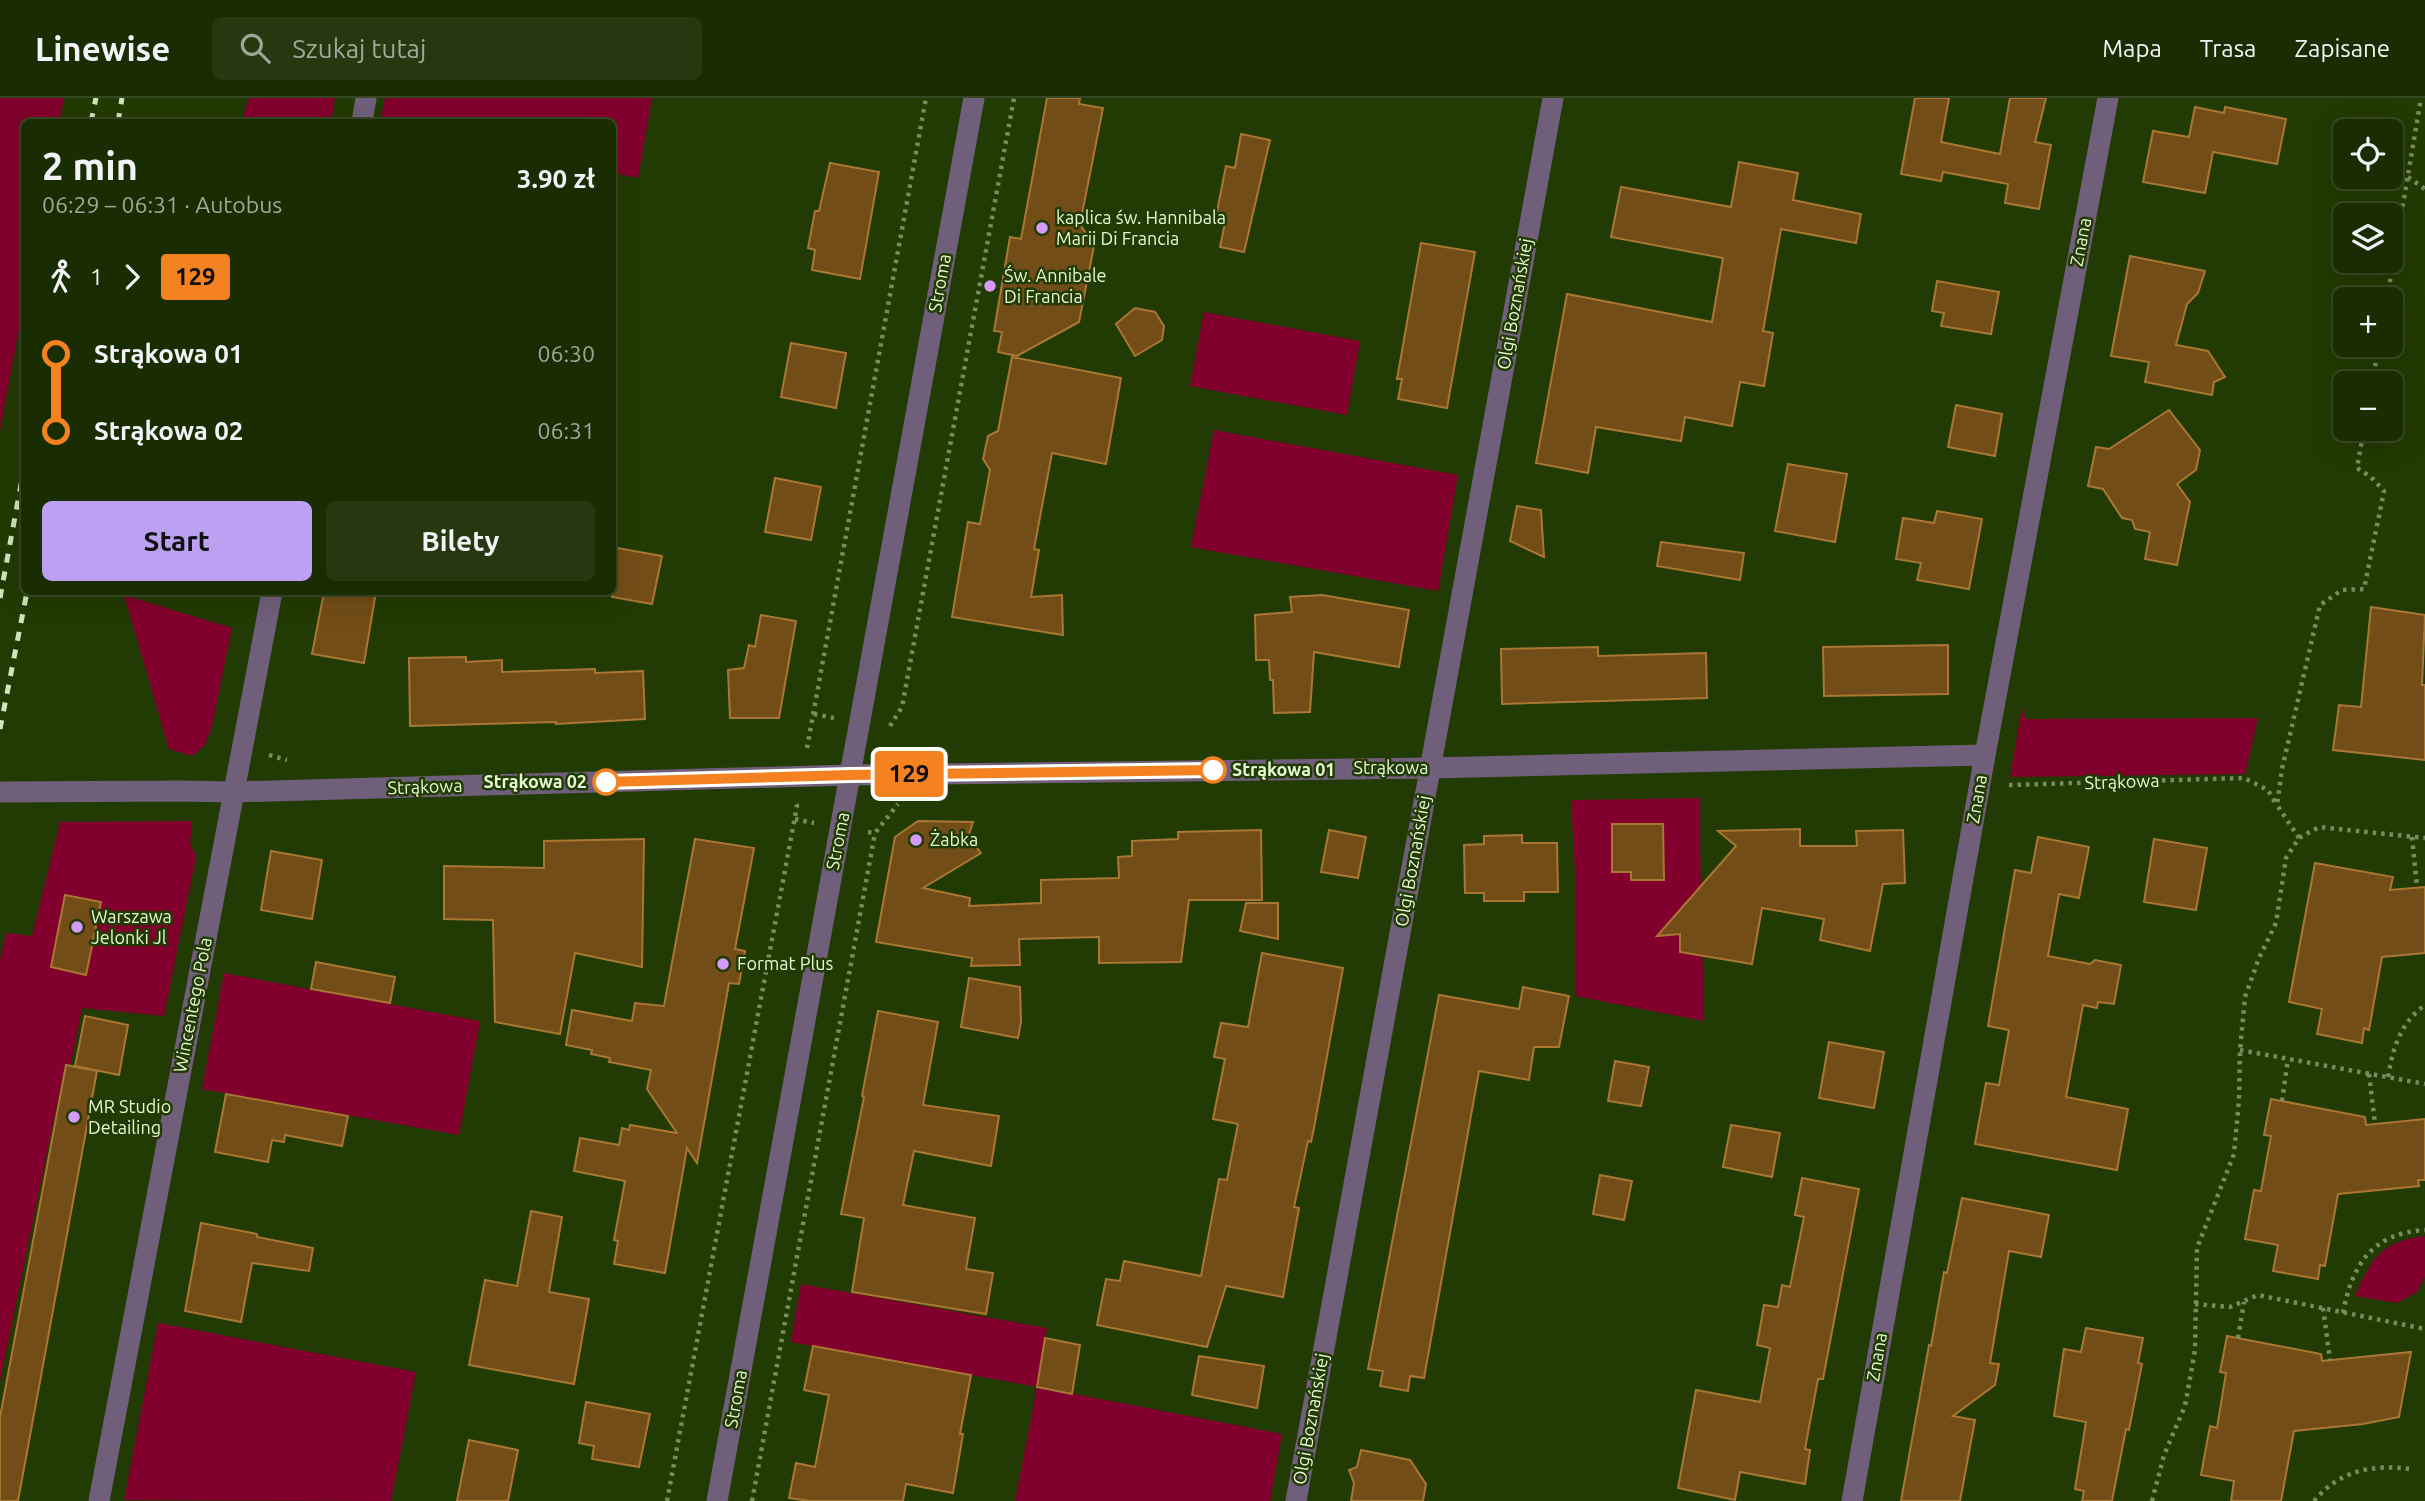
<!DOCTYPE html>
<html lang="pl">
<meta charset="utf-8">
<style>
:root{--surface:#1a2c02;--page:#273811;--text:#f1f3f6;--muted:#9fa799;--line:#384824;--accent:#bca0f2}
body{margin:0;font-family:Ubuntu,sans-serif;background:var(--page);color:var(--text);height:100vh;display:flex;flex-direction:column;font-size:26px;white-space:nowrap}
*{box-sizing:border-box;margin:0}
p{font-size:23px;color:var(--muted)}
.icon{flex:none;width:38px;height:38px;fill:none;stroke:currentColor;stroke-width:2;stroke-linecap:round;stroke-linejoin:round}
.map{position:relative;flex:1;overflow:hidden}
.details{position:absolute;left:21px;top:21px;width:595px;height:476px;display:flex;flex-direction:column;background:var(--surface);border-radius:10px;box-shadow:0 7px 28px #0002,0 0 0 2px var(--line)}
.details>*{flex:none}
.badge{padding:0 14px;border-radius:5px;font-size:24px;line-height:46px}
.tools{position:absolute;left:2333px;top:21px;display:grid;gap:14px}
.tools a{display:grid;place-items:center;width:70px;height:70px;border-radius:10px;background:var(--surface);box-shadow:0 7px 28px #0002,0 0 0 2px var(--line);font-size:35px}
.map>.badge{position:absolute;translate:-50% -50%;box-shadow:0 0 0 4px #fff}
.legs{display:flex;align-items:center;gap:10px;height:77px;padding:0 21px;font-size:23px}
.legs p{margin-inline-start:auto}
.head{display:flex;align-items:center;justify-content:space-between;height:119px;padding:0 21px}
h1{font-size:38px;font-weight:700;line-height:52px}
.cta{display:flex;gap:14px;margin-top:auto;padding:14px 21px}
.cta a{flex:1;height:80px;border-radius:10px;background:var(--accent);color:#111;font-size:28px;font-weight:700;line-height:80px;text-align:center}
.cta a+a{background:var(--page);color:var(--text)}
ul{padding:0 21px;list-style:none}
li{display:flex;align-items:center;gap:24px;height:77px;font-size:26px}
li i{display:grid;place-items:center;width:10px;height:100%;margin:0 9px;background:currentColor}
li i::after{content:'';width:18px;height:18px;margin:-9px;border:5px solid;border-radius:50%;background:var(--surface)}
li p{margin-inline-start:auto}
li:first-child i{background:linear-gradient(#0000 50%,currentColor 0)}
li:last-child i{background:linear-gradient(currentColor 50%,#0000 0)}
header{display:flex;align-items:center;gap:42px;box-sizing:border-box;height:98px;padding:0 35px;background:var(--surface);border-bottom:2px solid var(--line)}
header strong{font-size:33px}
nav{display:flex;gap:38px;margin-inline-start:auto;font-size:24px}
.search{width:490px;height:63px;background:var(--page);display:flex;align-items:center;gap:18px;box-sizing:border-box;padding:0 24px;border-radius:10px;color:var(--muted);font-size:26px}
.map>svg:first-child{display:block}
.green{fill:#82002d}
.building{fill:#724d17;stroke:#a73;stroke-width:2}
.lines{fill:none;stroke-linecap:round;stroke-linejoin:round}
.path{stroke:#768c5d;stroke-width:4.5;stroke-dasharray:3.5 5;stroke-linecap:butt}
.minor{stroke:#705f7b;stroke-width:21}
.rail{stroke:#cfe3bd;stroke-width:5;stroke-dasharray:9 9;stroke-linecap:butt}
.line-1-casing{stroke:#fff;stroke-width:16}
.line-1{stroke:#f58220;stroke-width:10}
.poi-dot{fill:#d69bfa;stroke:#223a03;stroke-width:2.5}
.stop-1-dot{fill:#fff;stroke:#f58220;stroke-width:3.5}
.labels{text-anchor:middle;stroke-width:5;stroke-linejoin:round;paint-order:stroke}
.poi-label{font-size:18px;fill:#e4f8d4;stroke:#223a03;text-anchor:start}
.street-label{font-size:18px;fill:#e4f8d4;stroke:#223a03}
.stop-label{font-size:18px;font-weight:bold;fill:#e4f8d4;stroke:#223a03;text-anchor:start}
</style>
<header>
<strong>Linewise</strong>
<div class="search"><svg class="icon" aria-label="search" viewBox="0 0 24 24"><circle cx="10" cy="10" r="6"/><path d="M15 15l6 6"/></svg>Szukaj tutaj</div>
<nav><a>Mapa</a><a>Trasa</a><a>Zapisane</a></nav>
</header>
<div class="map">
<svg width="2425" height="1403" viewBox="0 0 2425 1403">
<rect width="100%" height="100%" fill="#223a03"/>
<g class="green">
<polygon points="0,0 64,0 59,24 24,24 24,205 0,332"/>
<polygon points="249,0 335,0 331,24 241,24"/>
<polygon points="385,0 652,0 638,80 613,75 612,24 380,24"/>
<polygon points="1204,214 1360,243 1347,317 1190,288"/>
<polygon points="1214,332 1458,377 1438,493 1191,449"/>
<polygon points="124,497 232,530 212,628 205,647 192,658 169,651"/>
<polygon points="2022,609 2026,621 2258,620 2245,676 2010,679"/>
<polygon points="1699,700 1704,923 1575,898 1576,790 1571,702"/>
<polygon points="192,723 190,745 196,759 164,918 82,910 71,965 65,967 0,1283 0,862 6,835 32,838 60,724"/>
<polygon points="224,875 480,923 459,1037 202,991"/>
<path d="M2425,1138v41l-8,15 -20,11 -42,-7c16,-38 27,-55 70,-60z"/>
<polygon points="801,1186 1047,1230 1038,1289 1282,1336 1270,1403 1015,1403 1037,1289 791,1244"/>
<polygon points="158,1225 416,1274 391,1403 124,1402"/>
</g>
<g class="building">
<polygon points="1047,0 1080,0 1079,6 1103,10 1080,126 1094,148 1079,224 1017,258 998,254 1002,234 994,233 1010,139 1021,141"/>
<polygon points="1915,0 1949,0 1941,44 2000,56 2010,0 2046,0 2035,44 2051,47 2039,111 2005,105 2008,86 1943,74 1941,83 1901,76"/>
<polygon points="2195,9 2224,15 2225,9 2286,21 2277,66 2213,54 2205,95 2143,84 2153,33 2189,39"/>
<polygon points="1241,36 1270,42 1244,154 1220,149 1226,120 1216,118 1226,68 1235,70"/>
<polygon points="1739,64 1798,75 1793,102 1861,116 1856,145 1781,131 1763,233 1773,235 1764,288 1740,284 1732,328 1685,319 1681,343 1596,329 1588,375 1536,365 1567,196 1712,224 1723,160 1611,139 1621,89 1731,109"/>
<polygon points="830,65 879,74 860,181 812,172 815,152 808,150 815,113 819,113"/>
<polygon points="1421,145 1475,154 1447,310 1398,301 1402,281 1397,281"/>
<polygon points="2130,158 2205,173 2198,195 2187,206 2176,247 2208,253 2225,279 2214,284 2212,297 2145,284 2149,264 2111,258"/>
<polygon points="1937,183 1999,194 1991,236 1941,228 1944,215 1932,213"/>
<polygon points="1135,210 1155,214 1164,228 1162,242 1135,258 1116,226"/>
<polygon points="791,245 846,255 836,310 781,299"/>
<polygon points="1012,259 1121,280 1106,366 1052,355 1034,451 1039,452 1031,499 1062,497 1063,537 952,519 968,424 980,426 990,372 983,361 988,338 998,333"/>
<polygon points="1956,307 2002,316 1995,358 1948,349"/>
<polygon points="2169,312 2200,352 2196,372 2177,386 2190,404 2177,467 2145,461 2150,434 2135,431 2132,422 2122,420 2103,391 2088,388 2096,349 2109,351"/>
<polygon points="1788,366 1847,376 1835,444 1775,433"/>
<polygon points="775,380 821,389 811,442 765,434"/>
<polygon points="1517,408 1541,412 1544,459 1510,443"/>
<polygon points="1937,413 1982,421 1969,491 1917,482 1921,465 1896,461 1903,420 1934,425"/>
<polygon points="1661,444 1744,455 1740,482 1657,468"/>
<polygon points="612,449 662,458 652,506 612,499"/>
<polygon points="324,494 376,494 364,565 312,556"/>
<polygon points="1322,497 1409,512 1399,569 1314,554 1310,614 1274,615 1273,582 1270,582 1269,562 1256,562 1255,517 1292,514 1290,499"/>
<polygon points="2371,509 2425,517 2422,587 2425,587 2425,662 2333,652 2339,607 2361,609"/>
<polygon points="761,517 796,523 779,620 730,620 728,572 744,570 749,547 755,549"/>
<polygon points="1948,547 1948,596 1824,598 1823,549"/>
<polygon points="1598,549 1598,558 1706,555 1707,600 1502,606 1501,551"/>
<polygon points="466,559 466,564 502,562 502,574 595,571 595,575 643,573 645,621 556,626 556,624 410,628 409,560"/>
<polygon points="918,723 973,724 968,739 981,755 923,790 970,800 969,808 1041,805 1041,782 1119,780 1118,759 1132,758 1132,743 1178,741 1178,734 1218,733 1261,732 1262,802 1189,802 1181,864 1099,865 1099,839 1019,841 1020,867 971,868 972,860 876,844 895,739"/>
<polygon points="1612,726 1663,726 1664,782 1631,782 1631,774 1612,774"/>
<polygon points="1800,731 1800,748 1857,748 1856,733 1903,732 1905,785 1883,786 1870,853 1820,842 1824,821 1762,810 1752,866 1680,854 1680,836 1657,838 1736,748 1718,733"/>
<polygon points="1329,732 1366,739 1358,780 1321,774"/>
<polygon points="1522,737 1522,745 1557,745 1558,794 1524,794 1524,803 1484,803 1484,795 1465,795 1464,747 1484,746 1484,738"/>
<polygon points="2038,739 2089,749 2079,800 2059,796 2048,858 2090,866 2095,862 2121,867 2114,906 2098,904 2097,910 2083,907 2066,999 2128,1011 2117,1072 1975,1046 1986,985 1999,987 2009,932 1988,928 2015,772 2031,775"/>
<polygon points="644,741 642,869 575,855 560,936 495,924 493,822 444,821 444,768 544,770 544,743"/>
<polygon points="695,741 754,750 735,851 745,853 739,886 729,885 697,1065 687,1050 665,1175 614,1166 618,1143 614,1142 625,1083 574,1073 580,1040 619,1047 622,1030 629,1032 630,1027 677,1035 647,991 651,972 609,964 610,960 591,956 592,952 566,947 572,912 632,923 635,905 664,908"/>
<polygon points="2154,741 2207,750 2196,812 2144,804"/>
<polygon points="271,753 322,762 312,821 261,812"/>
<polygon points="2315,765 2393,779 2390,792 2425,789 2425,855 2382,859 2369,932 2364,930 2362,945 2317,936 2322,911 2289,904"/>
<polygon points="65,797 101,804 86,877 51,869"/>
<polygon points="1246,805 1278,805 1278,841 1240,833"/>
<polygon points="1262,855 1343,870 1314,1030 1311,1044 1308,1043 1294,1109 1299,1110 1283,1199 1226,1188 1207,1249 1097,1227 1106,1181 1120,1183 1124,1163 1201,1178 1219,1081 1227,1082 1238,1026 1213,1021 1225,961 1214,959 1221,925 1248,929"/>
<polygon points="316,864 395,879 390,905 311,891"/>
<polygon points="969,880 1020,889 1021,924 1018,940 961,929"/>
<polygon points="1523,889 1569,898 1559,949 1534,949 1529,982 1479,973 1424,1280 1410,1278 1408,1293 1380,1288 1383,1273 1368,1271 1439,897 1519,911"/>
<polygon points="878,913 938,924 923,1007 999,1018 991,1068 914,1053 903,1107 975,1120 966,1171 993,1175 986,1216 852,1194 864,1120 841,1116 864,999 862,998"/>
<polygon points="85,918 128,927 119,977 75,968"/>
<polygon points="1829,944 1884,954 1874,1010 1819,1000"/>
<polygon points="1615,963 1649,969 1641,1008 1608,1003"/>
<polygon points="66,967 97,973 18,1403 0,1403 0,1319"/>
<polygon points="226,996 348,1018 342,1048 285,1037 284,1044 272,1042 268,1064 215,1054"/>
<polygon points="2271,1001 2365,1019 2366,1027 2425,1021 2425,1082 2418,1082 2419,1088 2338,1096 2325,1168 2320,1167 2318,1181 2273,1173 2278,1147 2245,1141 2254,1092 2261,1093 2271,1038 2264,1037"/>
<polygon points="1731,1027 1780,1035 1772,1079 1723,1069"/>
<polygon points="1600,1077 1632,1083 1624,1122 1593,1116"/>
<polygon points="1802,1080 1859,1091 1823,1281 1818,1281 1805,1351 1810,1352 1805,1386 1740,1374 1735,1402 1678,1390 1696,1292 1760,1304 1770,1250 1757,1247 1764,1207 1778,1209 1782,1187 1790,1189 1804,1119 1795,1117"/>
<polygon points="1962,1100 2049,1117 2041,1159 2009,1153 1990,1265 1999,1266 1995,1287 1953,1318 1975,1322 1960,1403 1901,1403 1929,1247 1931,1248 1944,1174 1947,1175"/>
<polygon points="531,1113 562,1119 549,1194 589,1201 574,1286 469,1267 485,1182 517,1188"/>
<polygon points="201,1125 257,1136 257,1139 313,1150 309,1173 252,1165 241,1224 185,1213"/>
<polygon points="2086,1230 2143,1240 2138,1265 2142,1266 2129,1332 2126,1331 2112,1403 2082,1403 2084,1393 2075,1391 2086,1324 2054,1318 2064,1251 2081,1254"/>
<polygon points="2227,1238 2321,1256 2322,1263 2411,1254 2399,1319 2363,1326 2294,1333 2281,1403 2231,1403 2234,1383 2201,1377 2210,1328 2217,1330 2226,1275 2220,1274"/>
<polygon points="1045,1240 1080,1247 1072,1296 1037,1289"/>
<polygon points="813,1248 971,1277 960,1336 963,1336 953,1395 906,1386 903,1403 810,1403 789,1400 796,1365 815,1369 829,1297 804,1292"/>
<polygon points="1199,1258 1264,1268 1257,1310 1192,1297"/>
<polygon points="586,1304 650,1316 639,1369 592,1361 594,1348 579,1345"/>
<polygon points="469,1342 518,1352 508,1403 457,1403"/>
<polygon points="1361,1352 1410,1362 1426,1386 1423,1403 1351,1403 1354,1385 1349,1372 1357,1369"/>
</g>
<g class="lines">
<g class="path">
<polyline points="2408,79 2425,91"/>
<polyline points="2387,201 2421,0"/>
<polyline points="2372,285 2379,247"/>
<polyline points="814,616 834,620"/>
<polyline points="890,628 902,609 1014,0"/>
<polyline points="807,650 926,0"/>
<polyline points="269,657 287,662"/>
<polyline points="2009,687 2244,680 2268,692 2276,706"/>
<polyline points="795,721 814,725"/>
<polyline points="868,734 875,735 898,706"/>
<polyline points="2412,739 2417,789"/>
<polyline points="2299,740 2277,707 2282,671 2320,507 2342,492 2364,491 2384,393 2371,379 2357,370 2364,331"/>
<polyline points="2240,952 2425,986"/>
<polyline points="2369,976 2375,1026"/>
<path d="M2388,979c5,-29 12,-54 37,-72"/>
<polyline points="2282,1003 2288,961"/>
<polyline points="2195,1206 2230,1209 2258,1197 2425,1231"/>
<polyline points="2323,1210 2330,1262"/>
<path d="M2343,1215c9,-48 29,-80 82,-83"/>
<polyline points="2238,1240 2244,1204"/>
<polyline points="667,1403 797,708 796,706"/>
<polyline points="752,1403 875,735"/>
<polyline points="2152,1403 2164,1357 2185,1308 2195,1252 2197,1150 2234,1056 2239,1002 2240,952 2245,899 2259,860 2276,825 2286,760 2299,740 2319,729 2425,740"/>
<path d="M2314,1403c25,-30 57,-37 95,-32"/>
</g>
<g class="minor">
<polyline points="362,24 366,0"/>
<polyline points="0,694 182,693 233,694 850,677 1430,670 1985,657"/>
<polyline points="99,1403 272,494"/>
<polyline points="717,1403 974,0"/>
<polyline points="1296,1403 1553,0"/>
<polyline points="1852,1403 1985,657 2108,0"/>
</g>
<g class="rail">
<polyline points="91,24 96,0"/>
<polyline points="118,24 122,0"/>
<polyline points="0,500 24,370"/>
<polyline points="0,631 27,494"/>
</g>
</g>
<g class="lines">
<defs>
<polyline id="line-1" points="606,684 850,677 1213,672"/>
</defs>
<use href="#line-1" class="line-1-casing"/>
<use href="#line-1" class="line-1"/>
</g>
<g class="poi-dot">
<circle cx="1042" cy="130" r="7"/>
<circle cx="990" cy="188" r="7"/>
<circle cx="916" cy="742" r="7"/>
<circle cx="77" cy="829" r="7"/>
<circle cx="723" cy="866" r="7"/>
<circle cx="74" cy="1019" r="7"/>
</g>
<g class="stop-1-dot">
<circle cx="1213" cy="672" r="12"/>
<circle cx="606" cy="684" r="12"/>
</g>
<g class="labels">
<g class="poi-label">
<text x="1056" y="126">kaplica św. Hannibala<tspan x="1056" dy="21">Marii Di Francia</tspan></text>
<text x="1004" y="184">Św. Annibale<tspan x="1004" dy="21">Di Francia</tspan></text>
<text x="930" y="748">Żabka</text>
<text x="91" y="825">Warszawa<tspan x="91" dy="21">Jelonki Jl</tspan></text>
<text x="737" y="872">Format Plus</text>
<text x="88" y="1015">MR Studio<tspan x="88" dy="21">Detailing</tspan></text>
</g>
<g class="street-label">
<text transform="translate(2081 144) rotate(-79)" y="6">Znana</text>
<text transform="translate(940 185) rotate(-80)" y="6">Stroma</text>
<text transform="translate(1515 206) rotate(-80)" y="6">Olgi Boznańskiej</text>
<text x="1391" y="676">Strąkowa</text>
<text transform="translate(2122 684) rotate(-2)" y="6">Strąkowa</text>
<text transform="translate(425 689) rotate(-2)" y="6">Strąkowa</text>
<text transform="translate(1977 701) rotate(-80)" y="6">Znana</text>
<text transform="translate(838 743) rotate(-79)" y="6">Stroma</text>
<text transform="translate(1413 763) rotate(-80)" y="6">Olgi Boznańskiej</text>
<text transform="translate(193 907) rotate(-79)" y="6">Wincentego Pola</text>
<text transform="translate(1877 1259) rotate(-80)" y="6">Znana</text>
<text transform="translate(736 1301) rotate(-80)" y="6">Stroma</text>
<text transform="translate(1311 1321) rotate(-80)" y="6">Olgi Boznańskiej</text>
</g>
<g class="stop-label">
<text x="1232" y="678">Strąkowa 01</text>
<text x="587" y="690" text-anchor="end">Strąkowa 02</text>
</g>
</g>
</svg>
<div class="tools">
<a><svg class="icon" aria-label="locate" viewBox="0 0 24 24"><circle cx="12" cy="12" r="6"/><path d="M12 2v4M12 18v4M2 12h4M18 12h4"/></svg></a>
<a><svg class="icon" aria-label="layers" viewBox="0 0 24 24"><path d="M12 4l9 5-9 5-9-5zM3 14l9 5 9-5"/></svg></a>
<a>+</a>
<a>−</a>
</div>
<b class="badge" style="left:909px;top:676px;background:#f58220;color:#111">129</b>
<section class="details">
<div class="head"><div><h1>2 min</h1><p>06:29 – 06:31 · Autobus</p></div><b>3.90 zł</b></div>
<div class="legs"><svg class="icon" aria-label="walk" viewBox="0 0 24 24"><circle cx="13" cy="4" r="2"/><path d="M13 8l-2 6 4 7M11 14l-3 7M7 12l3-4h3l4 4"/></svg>1<svg class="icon" aria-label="forward" viewBox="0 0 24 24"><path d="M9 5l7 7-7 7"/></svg><b class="badge" style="background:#f58220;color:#111">129</b></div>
<ul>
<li><i style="color:#f58220"></i><b>Strąkowa 01</b><p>06:30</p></li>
<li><i style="color:#f58220"></i><b>Strąkowa 02</b><p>06:31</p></li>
</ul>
<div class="cta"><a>Start</a><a>Bilety</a></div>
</section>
</div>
